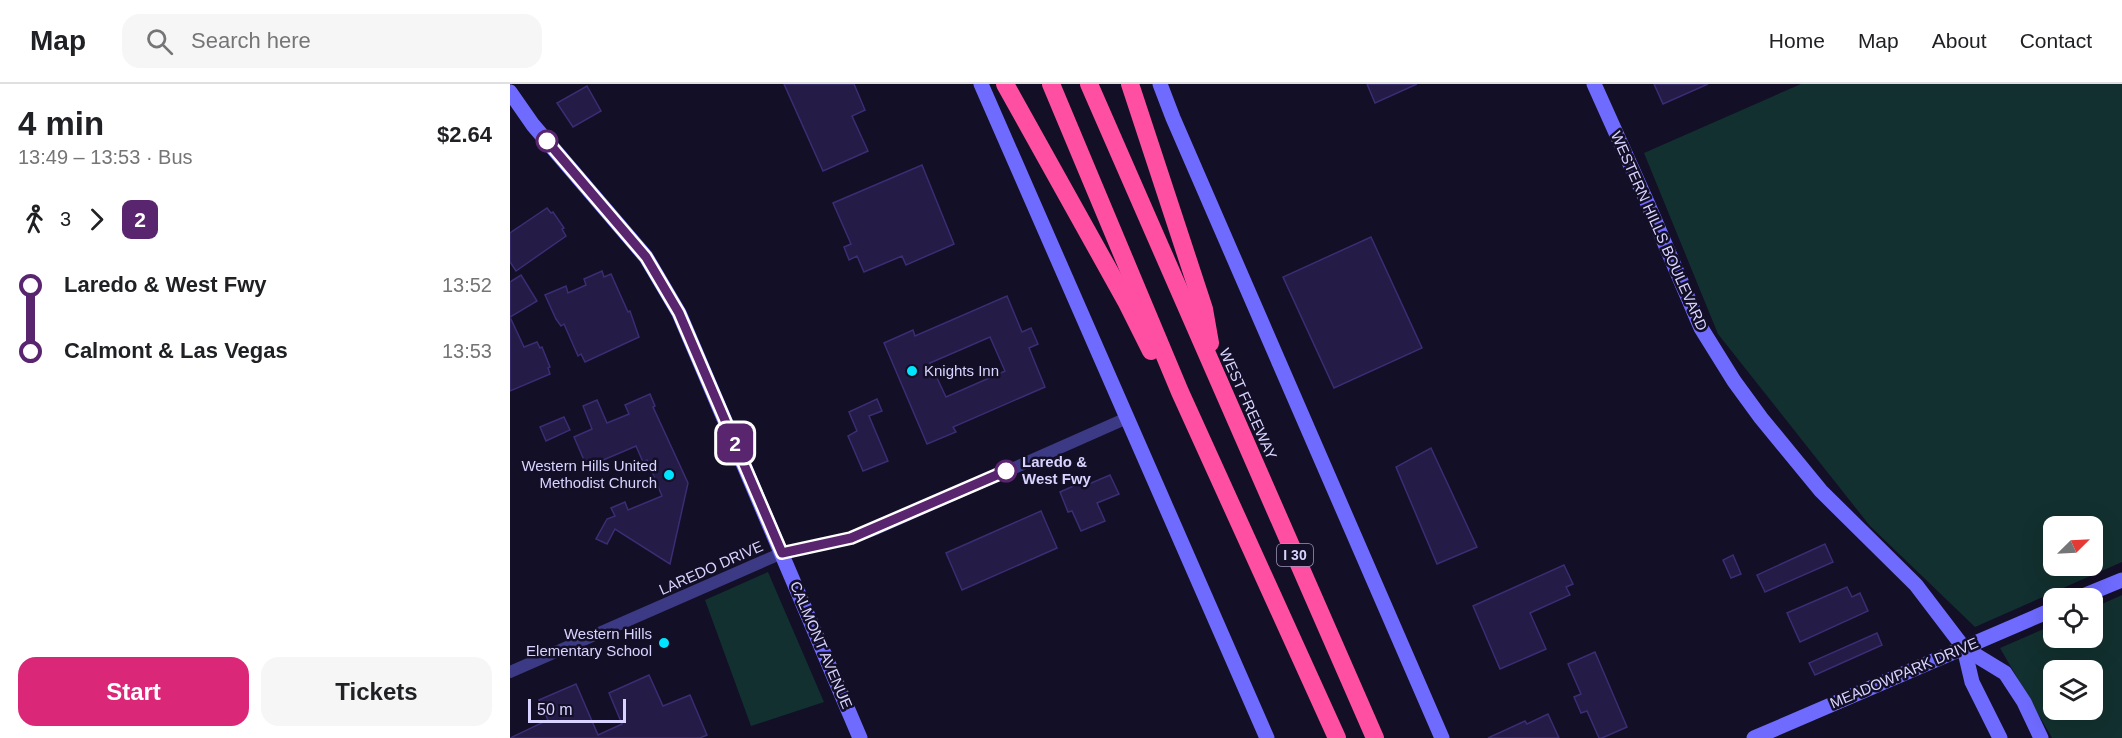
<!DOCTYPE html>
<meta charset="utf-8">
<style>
:root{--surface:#fff;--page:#f6f6f6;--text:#202124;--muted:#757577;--line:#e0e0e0;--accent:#db2777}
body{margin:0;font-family:Arial,sans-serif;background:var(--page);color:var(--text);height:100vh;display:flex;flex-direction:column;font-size:22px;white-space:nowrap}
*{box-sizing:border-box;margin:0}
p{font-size:20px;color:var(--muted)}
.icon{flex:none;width:33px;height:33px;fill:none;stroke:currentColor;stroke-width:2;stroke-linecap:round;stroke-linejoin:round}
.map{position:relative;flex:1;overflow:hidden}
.details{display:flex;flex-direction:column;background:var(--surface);width:510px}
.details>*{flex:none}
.badge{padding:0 12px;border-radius:9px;font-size:21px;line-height:39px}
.needle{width:39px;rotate:66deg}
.buttons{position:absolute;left:1533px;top:432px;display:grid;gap:12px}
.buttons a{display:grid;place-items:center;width:60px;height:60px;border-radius:12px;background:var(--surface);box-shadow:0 6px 24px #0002;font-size:30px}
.scale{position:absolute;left:18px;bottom:15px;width:98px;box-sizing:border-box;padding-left:6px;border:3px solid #d9d4ff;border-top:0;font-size:16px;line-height:21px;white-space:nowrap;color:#d9d4ff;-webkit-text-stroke:4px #130f26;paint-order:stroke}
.map>.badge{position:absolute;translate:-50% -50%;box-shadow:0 0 0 3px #fff}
.legs{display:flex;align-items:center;gap:9px;height:66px;padding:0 18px;font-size:20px}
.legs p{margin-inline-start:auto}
.head{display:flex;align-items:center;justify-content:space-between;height:102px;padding:0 18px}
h1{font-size:33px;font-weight:700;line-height:45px}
.action{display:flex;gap:12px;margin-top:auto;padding:12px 18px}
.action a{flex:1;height:69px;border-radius:18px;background:var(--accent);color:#fff;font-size:24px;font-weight:700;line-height:69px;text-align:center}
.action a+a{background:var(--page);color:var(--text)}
ul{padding:0 18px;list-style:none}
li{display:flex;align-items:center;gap:21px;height:66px;font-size:22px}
li i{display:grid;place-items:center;width:9px;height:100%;margin:0 8px;background:currentColor}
li i::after{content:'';width:15px;height:15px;margin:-8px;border:4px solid;border-radius:50%;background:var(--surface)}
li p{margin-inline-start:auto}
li:first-child i{background:linear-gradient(#0000 50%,currentColor 0)}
li:last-child i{background:linear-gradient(currentColor 50%,#0000 0)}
header{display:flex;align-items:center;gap:36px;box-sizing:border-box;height:84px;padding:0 30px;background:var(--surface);border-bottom:2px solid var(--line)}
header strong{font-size:28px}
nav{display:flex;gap:33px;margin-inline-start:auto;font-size:21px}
.search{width:420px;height:54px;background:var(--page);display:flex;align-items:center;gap:15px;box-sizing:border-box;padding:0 21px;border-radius:18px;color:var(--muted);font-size:22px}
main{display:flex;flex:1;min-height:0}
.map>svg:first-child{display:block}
.green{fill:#12302f;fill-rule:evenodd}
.building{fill:#241b47;stroke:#3b2d73;stroke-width:1.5;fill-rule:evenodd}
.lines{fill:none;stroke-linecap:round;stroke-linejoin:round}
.street{stroke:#3d3a85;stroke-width:12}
.secondary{stroke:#6f6bff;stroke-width:15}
.highway{stroke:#ff4fa3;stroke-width:18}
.line-1-casing{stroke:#fff;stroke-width:14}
.line-1{stroke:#5a256f;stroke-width:9}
.stop-1-dot{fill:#fff;stroke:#5a256f;stroke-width:3}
.poi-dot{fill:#00e5ff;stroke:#130f26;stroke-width:2}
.labels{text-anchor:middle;stroke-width:5;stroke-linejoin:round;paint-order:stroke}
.shield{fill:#130f26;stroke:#9e99be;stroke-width:1.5}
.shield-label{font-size:14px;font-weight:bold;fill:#d9d4ff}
.street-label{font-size:15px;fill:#d9d4ff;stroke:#130f26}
.poi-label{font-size:15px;fill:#d9d4ff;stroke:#130f26;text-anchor:end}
.stop-label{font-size:15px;font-weight:bold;fill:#d9d4ff;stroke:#130f26;text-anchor:start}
</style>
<header>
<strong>Map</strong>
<div class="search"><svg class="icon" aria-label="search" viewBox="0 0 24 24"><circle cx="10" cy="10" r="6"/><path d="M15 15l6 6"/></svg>Search here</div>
<nav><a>Home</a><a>Map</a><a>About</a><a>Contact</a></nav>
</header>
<main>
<section class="details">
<div class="head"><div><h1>4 min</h1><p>13:49 – 13:53 · Bus</p></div><b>$2.64</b></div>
<div class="legs"><svg class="icon" aria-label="walk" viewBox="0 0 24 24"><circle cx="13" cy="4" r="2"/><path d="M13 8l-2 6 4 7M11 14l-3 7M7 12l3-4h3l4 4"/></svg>3<svg class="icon" aria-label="forward" viewBox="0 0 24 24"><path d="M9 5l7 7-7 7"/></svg><b class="badge" style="background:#5a256f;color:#fff">2</b></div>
<ul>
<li><i style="color:#5a256f"></i><b>Laredo &amp; West Fwy</b><p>13:52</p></li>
<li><i style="color:#5a256f"></i><b>Calmont &amp; Las Vegas</b><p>13:53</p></li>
</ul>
<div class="action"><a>Start</a><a>Tickets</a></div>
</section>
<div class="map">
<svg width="1612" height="654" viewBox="0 0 1612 654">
<rect width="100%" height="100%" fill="#130f26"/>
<g class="green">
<path d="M1291,0h321v478l-147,65 -105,-101 -152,-192 -74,-181zM1582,442v40h-38v-40z"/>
<polygon points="258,488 314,618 241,642 195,516"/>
<path d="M1612,511v143h-70l-52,-90 53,-23 1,13h38l1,-30zM1544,586h38v40h-38z"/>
</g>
<g class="building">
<polygon points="274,0 344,0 355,26 342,32 358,67 313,87"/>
<polygon points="857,0 907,0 865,19"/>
<polygon points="1144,0 1198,0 1153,20"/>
<polygon points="77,2 91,27 63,43 47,19"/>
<polygon points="412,81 444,160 396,181 392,172 354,188 347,172 339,176 334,163 341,160 323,119"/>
<polygon points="37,124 41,129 43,128 54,144 52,145 56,152 6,187 0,178 0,149"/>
<polygon points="861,153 912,264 824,304 773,193"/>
<polygon points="92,187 94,193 101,190 118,228 120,227 129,253 75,278 71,270 68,272 54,240 51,242 46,235 35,211 56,202 58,209 76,201 74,195"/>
<polygon points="11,191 27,217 0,233 14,263 27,258 30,264 32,263 40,283 38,284 40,290 0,307 0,198"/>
<path d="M497,212l15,36 9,-4 7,16 -9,4 16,39 -92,40 3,5 -29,12 -43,-101 29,-13 2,6zM480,253l15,34 -59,26 -16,-34z"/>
<polygon points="140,310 145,322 143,323 178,399 160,480 105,445 97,460 86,455 97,435 105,432 101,424 115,418 118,426 152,412 137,376 133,378 126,362 77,383 64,353 82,345 73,322 87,316 97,339 119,330 115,321"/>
<polygon points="367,315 372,327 359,332 378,377 353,387 338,352 347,347 339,328"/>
<polygon points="54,333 60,346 36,357 30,343"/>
<polygon points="921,364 967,463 927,480 886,383"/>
<polygon points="600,391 609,410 587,419 595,437 571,447 562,427 558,428 550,408 577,396 579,400"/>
<polygon points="531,427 547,464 452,506 436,469"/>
<polygon points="1315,460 1323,478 1255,508 1247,491"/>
<polygon points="1223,471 1231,490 1221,494 1213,476"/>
<polygon points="1054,481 1063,500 1056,503 1060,511 1020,529 1036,565 990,585 963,522"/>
<polygon points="1337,503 1342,513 1350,509 1358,527 1290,558 1277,529"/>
<polygon points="1367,549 1372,561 1305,591 1299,579"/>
<polygon points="1085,568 1117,643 1092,654 1089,654 1077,627 1071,629 1064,613 1071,610 1058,580"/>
<polygon points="139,591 153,622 180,611 197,651 190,654 0,654 38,636 29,616 66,600 88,651 112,640 99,609"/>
<polygon points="1038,630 1049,654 978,654 1015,637 1017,640"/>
</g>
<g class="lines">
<polyline class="street" points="0,588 272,469 341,454 366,445 617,334"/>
<g class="secondary">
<polyline points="471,0 757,654"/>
<polyline points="650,0 663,34 932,654"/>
<polyline points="1084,0 1137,118 1191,244 1224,297 1251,334 1311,407 1406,501 1454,564 1495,589 1514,618 1531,654"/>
<polyline points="0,8 23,41 136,173 169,229 350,654"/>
<polyline points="1568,514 1612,496"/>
<polyline points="1454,564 1462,598 1490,654"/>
<polyline points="1244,654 1544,525"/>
</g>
<g class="highway">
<polyline points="495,0 616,217 641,267"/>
<polyline points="541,0 670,308 827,654"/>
<polyline points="579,0 865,654"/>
<polyline points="620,0 694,225 700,259"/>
</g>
</g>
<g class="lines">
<defs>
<polyline id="line-1" points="37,57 136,173 169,229 272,469 341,454 496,387"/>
</defs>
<use href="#line-1" class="line-1-casing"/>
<use href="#line-1" class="line-1"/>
</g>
<g class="stop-1-dot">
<circle cx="37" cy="57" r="10"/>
<circle cx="496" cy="387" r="10"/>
</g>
<g class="poi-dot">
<circle cx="402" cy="287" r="6"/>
<circle cx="159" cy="391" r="6"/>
<circle cx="154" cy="559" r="6"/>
</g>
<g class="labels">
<rect class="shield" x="767" y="460" width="36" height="22" rx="4.5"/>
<g class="shield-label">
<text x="785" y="476">I 30</text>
</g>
<g class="street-label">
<text transform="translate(1149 147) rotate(66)" y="5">WESTERN HILLS BOULEVARD</text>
<text transform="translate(738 320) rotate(66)" y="5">WEST FREEWAY</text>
<text transform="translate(201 484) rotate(-24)" y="5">LAREDO DRIVE</text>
<text transform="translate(311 561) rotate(67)" y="5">CALMONT AVENUE</text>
<text transform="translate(1394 589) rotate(-23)" y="5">MEADOWPARK DRIVE</text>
</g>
<g class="poi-label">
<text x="414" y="292" text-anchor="start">Knights Inn</text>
<text x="147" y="387">Western Hills United<tspan x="147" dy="17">Methodist Church</tspan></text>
<text x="142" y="555">Western Hills<tspan x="142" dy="17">Elementary School</tspan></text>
</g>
<g class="stop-label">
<text x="512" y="383">Laredo &amp;<tspan x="512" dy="17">West Fwy</tspan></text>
</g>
</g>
</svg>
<div class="buttons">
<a><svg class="needle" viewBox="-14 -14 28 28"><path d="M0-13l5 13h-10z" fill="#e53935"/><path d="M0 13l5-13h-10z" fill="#757577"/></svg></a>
<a><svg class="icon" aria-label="locate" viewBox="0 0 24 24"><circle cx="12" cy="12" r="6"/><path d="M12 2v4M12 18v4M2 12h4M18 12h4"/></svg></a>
<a><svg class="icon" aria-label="layers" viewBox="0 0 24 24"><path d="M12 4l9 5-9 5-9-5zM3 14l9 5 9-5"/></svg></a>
</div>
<div class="scale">50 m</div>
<b class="badge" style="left:225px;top:359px;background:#5a256f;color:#fff">2</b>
</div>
</main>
